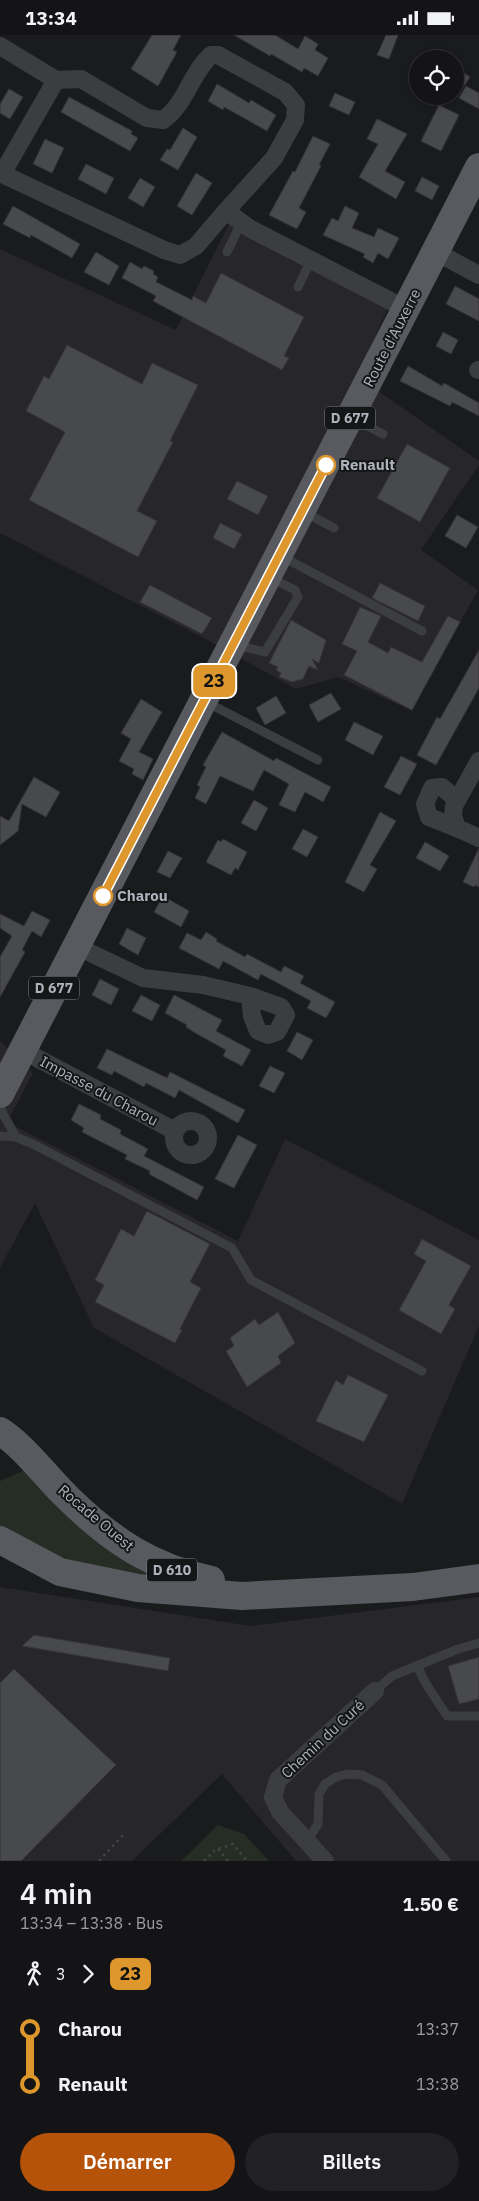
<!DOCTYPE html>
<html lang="fr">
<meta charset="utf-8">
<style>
:root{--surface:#141416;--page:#212123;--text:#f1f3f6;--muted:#9d9ea1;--line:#333335;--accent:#b45309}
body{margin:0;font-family:"IBM Plex Sans",sans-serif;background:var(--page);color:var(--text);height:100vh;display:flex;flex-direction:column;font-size:19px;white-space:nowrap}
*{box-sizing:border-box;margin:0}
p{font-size:16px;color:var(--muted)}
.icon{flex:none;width:28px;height:28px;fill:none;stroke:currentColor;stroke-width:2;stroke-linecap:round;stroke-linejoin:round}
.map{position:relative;height:1826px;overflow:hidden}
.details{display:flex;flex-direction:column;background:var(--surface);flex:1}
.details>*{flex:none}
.badge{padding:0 10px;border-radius:8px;font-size:18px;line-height:32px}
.tools{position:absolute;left:409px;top:15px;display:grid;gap:10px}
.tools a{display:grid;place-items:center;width:55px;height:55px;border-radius:50%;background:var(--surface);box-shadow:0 2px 8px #0003,0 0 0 1px var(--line);font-size:25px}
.map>.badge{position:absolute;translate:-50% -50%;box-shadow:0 0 0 2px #fff}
.legs{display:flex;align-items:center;gap:8px;height:55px;padding:0 20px;font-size:16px}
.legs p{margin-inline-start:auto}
.headline{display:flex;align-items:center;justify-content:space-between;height:85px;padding:0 20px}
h1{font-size:28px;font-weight:600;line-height:38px}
.primary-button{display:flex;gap:10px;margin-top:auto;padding:10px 20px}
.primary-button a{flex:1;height:58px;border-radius:30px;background:var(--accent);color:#fff;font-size:20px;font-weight:600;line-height:58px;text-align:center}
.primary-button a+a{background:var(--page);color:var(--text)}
ul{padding:0 20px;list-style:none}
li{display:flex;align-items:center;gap:18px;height:55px;font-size:19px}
li i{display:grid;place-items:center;width:8px;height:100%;margin:0 6px;background:currentColor}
li i::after{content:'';width:12px;height:12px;margin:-6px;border:4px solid;border-radius:50%;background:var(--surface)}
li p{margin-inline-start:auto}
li:first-child i{background:linear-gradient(#0000 50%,currentColor 0)}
li:last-child i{background:linear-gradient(currentColor 50%,#0000 0)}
.status{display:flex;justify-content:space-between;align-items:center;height:35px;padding:0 25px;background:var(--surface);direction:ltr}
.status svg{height:14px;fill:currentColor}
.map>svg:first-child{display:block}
.built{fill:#27272a}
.green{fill:#252d25}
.building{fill:#48494d;stroke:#353538}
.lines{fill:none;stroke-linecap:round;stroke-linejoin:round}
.path{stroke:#424448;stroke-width:2.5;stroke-dasharray:2.5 4;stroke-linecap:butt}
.lane{stroke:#3c3d41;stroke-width:9}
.street{stroke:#3c3d41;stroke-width:18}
.primary{stroke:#585a60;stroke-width:28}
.line-1-casing{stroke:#fff;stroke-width:11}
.line-1{stroke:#dd972d;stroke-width:8}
.stop-1-dot{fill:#fff;stroke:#dd972d;stroke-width:2.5}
.labels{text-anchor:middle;stroke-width:4;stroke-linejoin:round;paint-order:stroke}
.shield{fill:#151618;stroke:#80848a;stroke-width:1}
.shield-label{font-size:14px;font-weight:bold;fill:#aeb3bb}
.street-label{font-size:15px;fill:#aeb3bb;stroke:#151618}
.stop-label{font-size:15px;font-weight:bold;fill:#aeb3bb;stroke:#151618;text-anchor:start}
</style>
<div class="status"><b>13:34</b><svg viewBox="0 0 49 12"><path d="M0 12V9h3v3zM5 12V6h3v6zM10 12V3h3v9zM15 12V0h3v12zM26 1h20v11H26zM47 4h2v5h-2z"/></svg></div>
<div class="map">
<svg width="479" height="1826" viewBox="0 0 479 1826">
<rect width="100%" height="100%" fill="#1a1b1d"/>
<g class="built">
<polygon points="229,189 389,271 357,341 479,426 479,430 421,515 478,555 412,676 338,642 296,654 213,608 0,498 0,214 176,295"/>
<polygon points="0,1006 33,1038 10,1082 15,1091 238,1206 285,1104 479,1205 479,1291 402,1469 94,1293 35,1168 0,1233"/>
<polygon points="0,1552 251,1591 479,1562 479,1826 296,1826 222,1739 132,1826 0,1826"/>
</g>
<g class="green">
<path d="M27,1434l59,63 23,19 42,24c-36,-1 -73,-9 -106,-22 -15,-6 -30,-15 -45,-23v-49z"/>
<polygon points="218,1790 244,1799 269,1826 181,1826"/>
</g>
<g class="building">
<polygon points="152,0 181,0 173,15 177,17 158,51 131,34"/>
<polygon points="234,0 275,0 298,14 305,1 318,9 315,15 328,23 318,41 304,33 302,37 271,19 270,21"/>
<polygon points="386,0 398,0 389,24 377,20"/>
<polygon points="459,35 470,42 464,51 455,46"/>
<polygon points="217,49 249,68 251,65 276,80 267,96 224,72 223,75 208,66"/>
<polygon points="466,51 479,58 479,74 459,63"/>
<polygon points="9,54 23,62 10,84 0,78 0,69"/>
<polygon points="335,58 355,67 349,80 329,71"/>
<polygon points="69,62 132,96 131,99 138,103 130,116 61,77"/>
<polygon points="439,70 459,80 441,116 421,106"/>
<polygon points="377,84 407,99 385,136 405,147 396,164 359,142 378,109 367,104"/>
<polygon points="183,93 197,102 178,135 160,125 167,114 170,115"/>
<polygon points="313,101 330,109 319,130 321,131 299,173 306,177 297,194 269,180 293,136 295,137"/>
<polygon points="45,104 64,113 52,138 33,129"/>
<polygon points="86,129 114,143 106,159 78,144"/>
<polygon points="196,138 212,148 192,180 177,171"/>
<polygon points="422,142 439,151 432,165 415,156"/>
<polygon points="140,143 155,152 143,172 128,163"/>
<polygon points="13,171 80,209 72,223 31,200 30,203 3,189"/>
<polygon points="345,171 359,178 352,193 374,202 378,193 399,203 388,224 378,218 373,228 363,222 365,219 323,200 332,183 338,186"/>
<polygon points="96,217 119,231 109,250 84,237"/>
<polygon points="130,227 142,234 144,231 154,236 153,239 158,242 156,247 192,265 193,261 206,268 221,238 304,282 284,321 289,323 282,335 153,266 156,261 122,243"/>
<polygon points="455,251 479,264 479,286 446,269"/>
<polygon points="443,297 458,305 451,319 436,311"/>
<polygon points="67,310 142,349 152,328 198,350 170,406 173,407 137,476 157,486 138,522 29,465 65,397 26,376 44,341 49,344"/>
<polygon points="408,331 442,351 444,348 479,368 479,381 452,367 450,371 400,346"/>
<polygon points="407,409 450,433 420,487 377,463"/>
<polygon points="237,446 268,461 258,480 227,464"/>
<polygon points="457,480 478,492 466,513 445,501"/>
<polygon points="220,488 242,499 234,514 213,503"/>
<polygon points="380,548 425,571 418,586 372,563"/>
<polygon points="150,550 212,583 202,599 140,567"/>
<polygon points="360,572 381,581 368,607 388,618 391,612 422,627 448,581 460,587 412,675 344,640 357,616 342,609"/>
<polygon points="291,585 326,605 319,628 312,624 318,635 309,631 303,644 292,647 279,642 281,638 276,635 278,632 269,628"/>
<polygon points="479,615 479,653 436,730 417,720 437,682 440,684"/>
<polygon points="331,658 341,674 318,687 309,670"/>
<polygon points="276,661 286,678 265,690 256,673"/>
<polygon points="141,664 162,677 139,717 153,724 143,745 132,739 134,734 119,726 131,704 121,698"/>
<polygon points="354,687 383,701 373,720 345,705"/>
<polygon points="222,697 274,726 276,723 331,752 323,767 305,757 295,777 279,770 289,749 264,735 253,756 220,741 206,769 195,763 200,752 197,750 206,732 203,730"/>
<polygon points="401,721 417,729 400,760 384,752"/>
<polygon points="34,742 60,757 46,782 22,769 18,796 0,810 0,781 9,786"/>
<polygon points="254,765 268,773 256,796 241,788"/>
<polygon points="380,777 396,786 370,830 377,834 364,857 345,847"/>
<polygon points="303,794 318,802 307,822 292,814"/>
<polygon points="223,804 247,817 238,835 235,833 231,840 206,827 218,805 221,807"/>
<polygon points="425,807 449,821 440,836 416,823"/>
<polygon points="479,813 479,852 475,850 474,852 463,847"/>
<polygon points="168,816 182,823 170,843 157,837"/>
<polygon points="163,861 189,876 181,892 154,877"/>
<polygon points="32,876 50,885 41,902 32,896 22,915 25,917 0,962 0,922 12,901 0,893 0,879 24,891"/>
<polygon points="127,893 146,903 138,920 119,909"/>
<polygon points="206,897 217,904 216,906 245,922 247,919 281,937 284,931 304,941 300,948 335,967 326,983 307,973 311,966 261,939 258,945 223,926 219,934 179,913 187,898 201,905"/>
<polygon points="100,944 119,954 111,970 92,960"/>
<polygon points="141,960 160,970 152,986 132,976"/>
<polygon points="174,960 222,985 216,996 251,1015 242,1031 223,1021 226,1015 197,999 186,992 187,990 165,978"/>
<polygon points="297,997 313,1005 302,1025 287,1016"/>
<polygon points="107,1014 167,1043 170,1037 245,1075 238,1088 179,1055 175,1063 146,1048 144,1052 114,1036 112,1040 97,1033"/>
<polygon points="270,1031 285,1038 274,1058 259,1051"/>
<polygon points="79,1069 101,1080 100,1084 121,1095 120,1099 148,1114 144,1121 204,1152 197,1165 149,1139 150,1136 125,1124 127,1120 82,1097 84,1093 71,1085"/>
<polygon points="238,1100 257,1110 234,1153 215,1144"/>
<polygon points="147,1176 210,1209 190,1247 201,1253 180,1294 182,1295 175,1308 95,1267 104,1250 95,1245 121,1194 134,1201"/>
<polygon points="422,1204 471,1231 449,1270 455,1274 441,1299 399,1275 426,1226 414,1219"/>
<polygon points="278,1277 295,1308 278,1321 281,1328 247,1352 226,1316 234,1311 230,1303 255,1284 259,1290"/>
<polygon points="348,1340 388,1360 364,1407 316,1386 336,1345 343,1350"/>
<polygon points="34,1600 170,1623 168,1636 22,1611"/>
<polygon points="479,1622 479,1664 459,1669 448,1631"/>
<polygon points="14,1634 116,1730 21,1826 0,1826 0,1648"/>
</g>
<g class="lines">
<g class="path">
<polyline points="218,1814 228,1826"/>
<polyline points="99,1826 125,1798"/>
<polyline points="204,1826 215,1815 233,1809 247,1826"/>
</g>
<g class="lane">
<polyline points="227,217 241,188"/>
<polyline points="298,252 311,225"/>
<polyline points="352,383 383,399"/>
<polyline points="304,477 334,493"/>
<polyline points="281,521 422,596"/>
<polyline points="236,610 265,617 298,562 295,555 271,543"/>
<polyline points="206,667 318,725"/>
<polyline points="0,1070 3,1079 16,1102"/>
<polyline points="0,1101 16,1102 33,1109 232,1213 251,1245 422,1336"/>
<polyline points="417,1631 426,1649 447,1681 479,1681"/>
<polyline points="375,1656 392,1641 458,1614 479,1608"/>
<polyline points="307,1806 318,1789 319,1759 325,1749 336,1742 348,1739 362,1740 382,1750 446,1826"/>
</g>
<g class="street">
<polyline points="0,11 56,45 2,139 164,215 180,220 196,211 226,176 249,193 406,274"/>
<path d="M56,45l25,-1 66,39 16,2c23,-16 28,-47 48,-65h7l67,37 11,13 -1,15 -21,38 -48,53"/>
<polyline points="436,217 479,240"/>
<polyline points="478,335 479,335"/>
<polyline points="479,726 454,771 453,781 457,793 479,803"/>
<polyline points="457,765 442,752 432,753 425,769 429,782 457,793"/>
<polyline points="76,911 143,943 203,950 250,961 281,972 286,980 277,997 268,1000 258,996 252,981 250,961"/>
<polyline points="22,1015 175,1096"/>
<circle cx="191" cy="1103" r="17"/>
<polyline points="325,1826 280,1777 273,1762 278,1745 375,1656"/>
</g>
<g class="primary">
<polyline points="0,1059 479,132"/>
<path d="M0,1396c27,18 45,45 68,67 44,43 83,69 143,82"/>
<polyline points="0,1505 60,1537 138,1553 242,1561 413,1552 479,1543"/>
</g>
</g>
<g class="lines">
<defs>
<polyline id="line-1" points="103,861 326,430"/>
</defs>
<use href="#line-1" class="line-1-casing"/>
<use href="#line-1" class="line-1"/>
</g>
<g class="stop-1-dot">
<circle cx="326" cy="430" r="9"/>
<circle cx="103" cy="861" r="9"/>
</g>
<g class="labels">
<g class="shield">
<rect x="325" y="371.5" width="50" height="23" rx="4"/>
<rect x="29" y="941.5" width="50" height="23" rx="4"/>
<rect x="147" y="1523.5" width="50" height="23" rx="4"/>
</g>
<g class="shield-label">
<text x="350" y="388">D 677</text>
<text x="54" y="958">D 677</text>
<text x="172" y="1540">D 610</text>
</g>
<g class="street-label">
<text transform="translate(392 303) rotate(-63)" y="5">Route d'Auxerre</text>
<text transform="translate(99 1056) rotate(28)" y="5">Impasse du Charou</text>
<text transform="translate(96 1483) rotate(40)" y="5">Rocade Ouest</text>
<text transform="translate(323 1704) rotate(-43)" y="5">Chemin du Curé</text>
</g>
<g class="stop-label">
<text x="340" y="435">Renault</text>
<text x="117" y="866">Charou</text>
</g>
</g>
</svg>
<div class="tools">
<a><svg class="icon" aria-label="locate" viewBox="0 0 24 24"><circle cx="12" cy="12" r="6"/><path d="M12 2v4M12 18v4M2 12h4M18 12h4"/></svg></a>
</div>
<b class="badge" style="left:214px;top:646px;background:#dd972d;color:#111">23</b>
</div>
<section class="details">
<div class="headline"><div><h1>4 min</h1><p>13:34 – 13:38 · Bus</p></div><b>1.50 €</b></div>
<div class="legs"><svg class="icon" aria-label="walk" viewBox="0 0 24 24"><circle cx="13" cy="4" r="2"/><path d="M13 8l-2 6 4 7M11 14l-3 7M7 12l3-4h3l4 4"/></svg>3<svg class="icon" aria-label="forward" viewBox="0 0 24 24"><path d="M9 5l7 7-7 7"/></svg><b class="badge" style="background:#dd972d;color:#111">23</b></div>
<ul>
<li><i style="color:#dd972d"></i><b>Charou</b><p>13:37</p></li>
<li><i style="color:#dd972d"></i><b>Renault</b><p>13:38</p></li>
</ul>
<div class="primary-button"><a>Démarrer</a><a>Billets</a></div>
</section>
